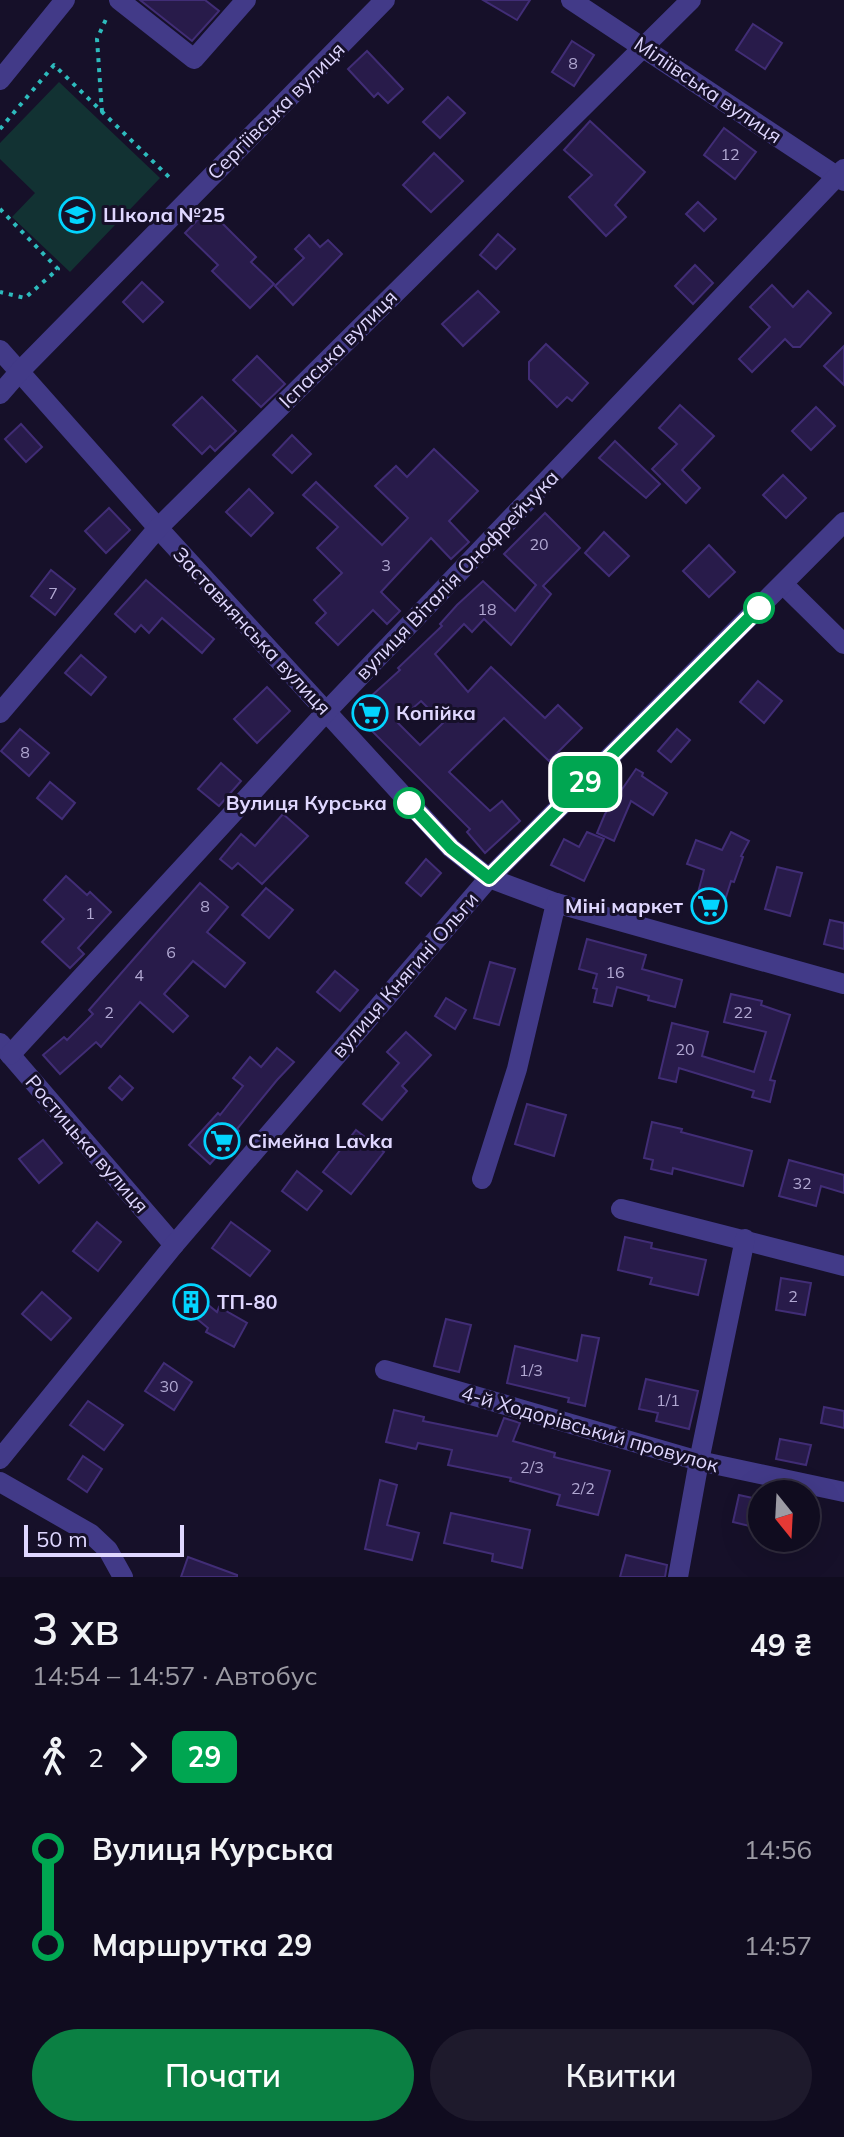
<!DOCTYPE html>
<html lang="uk">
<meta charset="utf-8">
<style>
:root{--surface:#100c1f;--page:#1e1a2c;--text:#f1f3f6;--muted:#9c9ba4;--line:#302c3d;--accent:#0b8043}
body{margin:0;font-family:Mulish,sans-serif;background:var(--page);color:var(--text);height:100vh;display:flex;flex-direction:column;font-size:30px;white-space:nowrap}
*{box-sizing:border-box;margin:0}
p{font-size:26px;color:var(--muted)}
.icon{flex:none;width:44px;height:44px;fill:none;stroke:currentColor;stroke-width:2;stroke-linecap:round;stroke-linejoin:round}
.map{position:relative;height:1577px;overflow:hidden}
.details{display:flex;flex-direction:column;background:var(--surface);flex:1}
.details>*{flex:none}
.badge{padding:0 16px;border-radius:12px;font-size:28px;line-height:52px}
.needle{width:52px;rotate:162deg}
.tools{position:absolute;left:748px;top:1480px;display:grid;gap:16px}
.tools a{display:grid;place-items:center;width:72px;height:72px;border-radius:50%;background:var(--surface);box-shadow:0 8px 32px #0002,0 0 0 2px var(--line);font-size:40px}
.scale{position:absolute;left:24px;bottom:20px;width:160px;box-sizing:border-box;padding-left:8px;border:4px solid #dfd7ff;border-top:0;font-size:22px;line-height:28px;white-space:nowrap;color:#dfd7ff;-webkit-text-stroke:6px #161029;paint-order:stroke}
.map>.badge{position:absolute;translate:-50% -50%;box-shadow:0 0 0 4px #fff}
.legs{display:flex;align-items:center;gap:12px;height:88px;padding:0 32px;font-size:26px}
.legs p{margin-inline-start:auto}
.overview{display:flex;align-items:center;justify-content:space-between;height:136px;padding:0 32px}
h1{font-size:44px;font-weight:600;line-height:60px}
.primary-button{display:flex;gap:16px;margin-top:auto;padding:16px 32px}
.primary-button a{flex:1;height:92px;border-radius:48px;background:var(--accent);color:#fff;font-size:32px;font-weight:600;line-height:92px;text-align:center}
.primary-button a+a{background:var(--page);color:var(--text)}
ul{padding:0 32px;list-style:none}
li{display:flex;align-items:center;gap:28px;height:96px;font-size:30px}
li i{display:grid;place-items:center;width:12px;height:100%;margin:0 10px;background:currentColor}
li i::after{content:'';width:20px;height:20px;margin:-10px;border:6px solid;border-radius:50%;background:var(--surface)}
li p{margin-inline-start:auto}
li:first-child i{background:linear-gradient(#0000 50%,currentColor 0)}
li:last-child i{background:linear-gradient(currentColor 50%,#0000 0)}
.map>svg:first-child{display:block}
.green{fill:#123233}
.building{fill:#281b4a;stroke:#412d76;stroke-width:2;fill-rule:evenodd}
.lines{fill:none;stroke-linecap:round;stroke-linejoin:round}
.path{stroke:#2dbbbd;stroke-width:4;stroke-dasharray:4 6;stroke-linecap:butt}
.minor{stroke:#423a88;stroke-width:20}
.line-1-casing{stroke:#fff;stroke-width:18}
.line-1{stroke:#00a651;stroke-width:12}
.stop-1-dot{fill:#fff;stroke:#00a651;stroke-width:4}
.labels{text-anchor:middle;stroke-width:6;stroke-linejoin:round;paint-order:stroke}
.number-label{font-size:16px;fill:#b1a8d2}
.street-label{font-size:20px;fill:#dfd7ff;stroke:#161029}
.poi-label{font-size:20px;font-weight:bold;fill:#dfd7ff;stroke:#161029;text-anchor:start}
.stop-label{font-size:20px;font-weight:bold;fill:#dfd7ff;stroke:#161029;text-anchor:end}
</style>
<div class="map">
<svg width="844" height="1577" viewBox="0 0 844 1577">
<rect width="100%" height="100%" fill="#161029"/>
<polygon class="green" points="59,82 160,178 70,272 12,217 35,193 0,159 0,143"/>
<g class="building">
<polygon points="140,0 205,0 219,11 192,41"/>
<polygon points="483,0 530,0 517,20"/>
<polygon points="753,24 782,43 765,69 736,50"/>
<polygon points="572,41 594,55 574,86 552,72"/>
<polygon points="367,51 403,89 388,103 378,93 374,97 348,69"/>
<polygon points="448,97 465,113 440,138 423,122"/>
<polygon points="590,121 645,172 615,205 626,217 606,236 569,197 592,175 564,150"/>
<polygon points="724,128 756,152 735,179 704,155"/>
<polygon points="434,153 463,181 431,212 403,185"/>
<polygon points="698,202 716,219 704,231 686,214"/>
<polygon points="208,209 256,257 251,262 274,284 250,308 212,271 218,265 185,233"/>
<polygon points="498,234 515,249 496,269 480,255"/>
<polygon points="309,235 320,247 328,240 342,254 293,305 275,286 304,258 295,249"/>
<polygon points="695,265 713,283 693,304 675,286"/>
<polygon points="142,282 163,302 143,322 123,302"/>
<polygon points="772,285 793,307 808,291 831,313 800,347 793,347 785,339 752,372 739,359 770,327 750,307"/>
<polygon points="478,291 499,312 463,346 442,324"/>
<polygon points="546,344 588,383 572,401 567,397 557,407 529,379 529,362"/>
<polygon points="844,346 844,385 824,366"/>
<polygon points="257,356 285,384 261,407 233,380"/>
<polygon points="202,397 236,431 215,451 210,446 202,454 173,425"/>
<polygon points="680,405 714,436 682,470 700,488 686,503 652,469 677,444 659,428"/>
<polygon points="816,407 835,426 811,450 792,431"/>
<polygon points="21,424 42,447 26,462 5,439"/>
<polygon points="292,435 311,454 292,473 273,455"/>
<polygon points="615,441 660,484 646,498 599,458"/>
<polygon points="434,449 478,491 449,521 469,542 451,559 431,538 381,592 400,611 387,624 373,610 338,645 316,623 326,613 314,600 342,573 317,548 338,527 303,495 316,482 382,545 408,518 375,486 396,466 407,477"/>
<polygon points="783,475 806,498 786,518 763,495"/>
<polygon points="249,489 273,513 251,536 226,512"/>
<polygon points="109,508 130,530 106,553 85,531"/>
<path d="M545,513l35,35 -37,38 8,8 -40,51 -27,-26 -12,13 -8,-8 -29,30 33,38 23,-25 54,51 13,-13 24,23 -33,33 -45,-43 -55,54 41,39 12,-10 18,20 -35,32 -18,-21 3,-3 -113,-113 1,-8 42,-38 -2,-2 44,-42 -2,-2 17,-19 26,-24 32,30 21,-26 -32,-31zM421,701l22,22 -23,22 -23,-23z"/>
<polygon points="604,532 629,556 609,576 585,553"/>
<polygon points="709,545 735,572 709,597 683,571"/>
<polygon points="51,570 75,589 55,615 31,596"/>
<polygon points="146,580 214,639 202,653 162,618 149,633 141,625 135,632 115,614"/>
<polygon points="81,655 106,677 91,695 65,673"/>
<polygon points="758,681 782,701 764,723 740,702"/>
<polygon points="267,687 290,711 257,743 234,719"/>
<polygon points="20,729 49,753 29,776 1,751"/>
<polygon points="677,729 690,740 671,762 658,751"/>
<polygon points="221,763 241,781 219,806 198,789"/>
<polygon points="636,769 643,773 642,776 667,793 653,815 631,801 614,841 597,833 605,814"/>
<polygon points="50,782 75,803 62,819 37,798"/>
<polygon points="283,814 308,836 262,884 238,863 232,869 220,859 241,834 255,846"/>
<polygon points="587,832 604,839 584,881 551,865 564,839 579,847"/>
<polygon points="731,832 749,841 741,856 743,857 734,882 731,881 720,916 694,908 704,870 687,864 696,840 722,850"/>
<polygon points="426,859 441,873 421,896 406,883"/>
<polygon points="777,867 802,873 790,916 765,909"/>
<polygon points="66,876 87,895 90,892 111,912 78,948 84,954 70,968 42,942 64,919 44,900"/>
<polygon points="200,883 228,907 207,932 245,963 225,987 193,961 164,994 188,1016 173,1032 140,1002 101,1047 96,1042 60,1074 43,1055 64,1037 67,1040 93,1014 89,1010"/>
<polygon points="266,888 293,910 269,938 242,915"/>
<polygon points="830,920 844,923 844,949 824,944"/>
<polygon points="587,939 646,955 642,969 682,980 675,1007 648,1000 649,996 617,987 612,1006 594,1002 597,989 593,988 597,974 579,969"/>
<polygon points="490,962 515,969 499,1025 474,1018"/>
<polygon points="335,971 358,990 340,1011 317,992"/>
<polygon points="731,994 762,1001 761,1005 790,1015 770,1080 775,1081 770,1102 752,1097 754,1091 679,1068 676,1082 659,1078 672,1023 708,1032 702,1056 754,1072 766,1032 724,1022"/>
<polygon points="446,998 466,1010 455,1029 435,1016"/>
<polygon points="406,1032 431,1055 402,1086 407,1091 382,1120 363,1104 399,1063 387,1052"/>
<polygon points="277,1048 294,1062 277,1080 237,1129 239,1131 210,1164 189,1145 218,1113 220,1115 243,1086 233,1078 250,1057 261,1067"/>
<polygon points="120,1076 133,1088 122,1100 109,1088"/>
<polygon points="527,1104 566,1115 554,1156 515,1144"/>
<polygon points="652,1122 682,1129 681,1132 752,1151 743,1186 673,1168 672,1174 651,1169 653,1160 644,1158"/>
<polygon points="356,1130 384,1152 351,1194 323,1172"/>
<polygon points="43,1140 62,1163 39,1183 19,1159"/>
<polygon points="789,1160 844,1175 844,1193 821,1186 816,1206 779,1196"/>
<polygon points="297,1171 322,1191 307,1210 282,1191"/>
<polygon points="97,1222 121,1242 98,1271 73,1251"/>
<polygon points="231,1222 270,1251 250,1276 212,1248"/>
<polygon points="625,1237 652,1243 651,1248 706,1260 698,1295 650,1284 652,1278 618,1270"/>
<polygon points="781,1278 811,1283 805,1315 776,1310"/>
<polygon points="191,1291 217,1312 219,1307 247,1323 234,1347 206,1332 208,1328 179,1304"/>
<polygon points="42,1292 71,1318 51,1340 22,1314"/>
<polygon points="446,1319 471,1325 459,1372 434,1366"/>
<polygon points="582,1335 599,1338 585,1406 568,1402 569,1398 507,1383 515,1346 577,1361"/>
<polygon points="164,1363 192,1382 174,1410 145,1391"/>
<polygon points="646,1379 698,1391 689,1429 656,1421 658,1413 639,1409"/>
<polygon points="88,1401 123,1425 104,1450 70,1425"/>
<polygon points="824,1407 844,1411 844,1428 821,1423"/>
<polygon points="394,1410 424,1417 423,1421 497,1436 504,1418 520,1423 513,1441 555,1453 554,1457 610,1471 598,1515 557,1505 560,1495 510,1481 511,1478 448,1465 452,1450 418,1443 416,1449 386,1442"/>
<polygon points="780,1439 811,1445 806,1465 776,1459"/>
<polygon points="83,1456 102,1469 87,1492 68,1479"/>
<polygon points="380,1480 397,1485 387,1525 419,1533 412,1560 365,1549"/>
<polygon points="739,1495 762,1500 762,1529 733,1522"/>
<polygon points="451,1513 530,1530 522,1568 492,1561 493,1554 444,1543"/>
<polygon points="626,1555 667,1565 665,1577 620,1577"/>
<polygon points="188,1557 237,1575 237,1577 181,1577"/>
</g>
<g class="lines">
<g class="path">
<polyline points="102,112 97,39 107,17"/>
<polyline points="0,129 54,65 171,179"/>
<polyline points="0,209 58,269 25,298 0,292"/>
</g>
<g class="minor">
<polyline points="119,0 194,59 246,0"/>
<polyline points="571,0 844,181"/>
<polyline points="0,80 65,0"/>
<polyline points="0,350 158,528 451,848 489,878 556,903 844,984"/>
<polyline points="0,394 20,371 385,0"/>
<polyline points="783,584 844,644"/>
<polyline points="0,713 158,528 691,0"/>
<polyline points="0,1043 174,1245"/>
<polyline points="10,1055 326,712 844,169"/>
<polyline points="482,1179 517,1069 556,903"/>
<polyline points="621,1209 844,1266"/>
<polyline points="385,1370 699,1461 844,1492"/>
<polyline points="0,1459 174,1245 489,878 844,522"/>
<polyline points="0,1482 91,1534 108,1550 123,1577"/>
<polyline points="678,1577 699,1461 745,1239"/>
</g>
</g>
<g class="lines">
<defs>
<polyline id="line-1" points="409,803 451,848 489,878 759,608"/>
</defs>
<use href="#line-1" class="line-1-casing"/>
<use href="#line-1" class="line-1"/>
</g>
<defs>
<symbol id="school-ring" viewBox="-11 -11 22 22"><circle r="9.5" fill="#161029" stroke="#03d4ff" stroke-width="1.5"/><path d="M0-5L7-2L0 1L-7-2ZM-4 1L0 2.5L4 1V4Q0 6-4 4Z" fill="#03d4ff"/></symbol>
<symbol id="supermarket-ring" viewBox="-11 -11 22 22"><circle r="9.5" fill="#161029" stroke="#03d4ff" stroke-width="1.5"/><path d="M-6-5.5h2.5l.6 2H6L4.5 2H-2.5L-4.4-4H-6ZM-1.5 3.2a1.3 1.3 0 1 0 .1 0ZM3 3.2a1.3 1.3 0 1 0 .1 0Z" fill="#03d4ff"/></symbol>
<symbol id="building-ring" viewBox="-11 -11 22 22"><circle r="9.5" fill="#161029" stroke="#03d4ff" stroke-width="1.5"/><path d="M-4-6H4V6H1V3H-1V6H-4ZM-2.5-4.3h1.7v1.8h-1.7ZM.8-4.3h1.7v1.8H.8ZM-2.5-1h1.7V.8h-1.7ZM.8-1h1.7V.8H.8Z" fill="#03d4ff"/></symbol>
</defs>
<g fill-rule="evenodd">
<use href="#school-ring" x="57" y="195" width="40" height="40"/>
<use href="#supermarket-ring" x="350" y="693" width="40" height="40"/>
<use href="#supermarket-ring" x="689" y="886" width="40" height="40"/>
<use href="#supermarket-ring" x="202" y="1121" width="40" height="40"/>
<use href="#building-ring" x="171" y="1282" width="40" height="40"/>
</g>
<g class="stop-1-dot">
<circle cx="759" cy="608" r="14"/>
<circle cx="409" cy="803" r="14"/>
</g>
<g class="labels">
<g class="number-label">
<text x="573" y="69">8</text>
<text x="730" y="160">12</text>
<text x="539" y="550">20</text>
<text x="386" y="571">3</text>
<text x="53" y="599">7</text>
<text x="487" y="615">18</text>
<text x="25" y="758">8</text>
<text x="205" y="912">8</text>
<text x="90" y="919">1</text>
<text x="171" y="958">6</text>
<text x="615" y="978">16</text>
<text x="139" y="981">4</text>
<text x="109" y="1018">2</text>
<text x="743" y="1018">22</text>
<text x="685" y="1055">20</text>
<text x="802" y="1189">32</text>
<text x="793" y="1302">2</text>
<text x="531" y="1376">1/3</text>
<text x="169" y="1392">30</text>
<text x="668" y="1406">1/1</text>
<text x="532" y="1473">2/3</text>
<text x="583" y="1494">2/2</text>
</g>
<g class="street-label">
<text transform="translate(708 90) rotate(34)" y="7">Міліївська вулиця</text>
<text transform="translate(276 111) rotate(-45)" y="7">Сергіївська вулиця</text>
<text transform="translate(338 349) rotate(-45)" y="7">Іспаська вулиця</text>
<text transform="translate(457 575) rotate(-46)" y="7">вулиця Віталія Онофрейчука</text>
<text transform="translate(252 631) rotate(47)" y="7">Заставнянська вулиця</text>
<text transform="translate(405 975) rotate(-49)" y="7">вулиця Княгині Ольги</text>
<text transform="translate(87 1144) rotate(49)" y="7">Ростицька вулиця</text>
<text transform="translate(590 1429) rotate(16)" y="7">4-й Ходорівський провулок</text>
</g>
<g class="poi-label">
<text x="103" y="222">Школа №25</text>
<text x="396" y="720">Копійка</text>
<text x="683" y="913" text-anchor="end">Міні маркет</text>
<text x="248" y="1148">Сімейна Lavka</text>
<text x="217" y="1309">ТП-80</text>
</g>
<g class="stop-label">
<text x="387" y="810">Вулиця Курська</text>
</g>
</g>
</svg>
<div class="tools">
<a><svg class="needle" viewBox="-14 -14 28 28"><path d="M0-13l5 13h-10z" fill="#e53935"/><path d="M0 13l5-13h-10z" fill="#9c9ba4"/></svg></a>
</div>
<div class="scale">50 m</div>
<b class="badge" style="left:585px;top:782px;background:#00a651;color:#fff">29</b>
</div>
<section class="details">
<div class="overview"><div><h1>3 хв</h1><p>14:54 – 14:57 · Автобус</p></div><b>49 ₴</b></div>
<div class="legs"><svg class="icon" aria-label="walk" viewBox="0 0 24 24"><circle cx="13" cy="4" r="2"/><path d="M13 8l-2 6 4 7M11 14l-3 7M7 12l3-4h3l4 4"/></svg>2<svg class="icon" aria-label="forward" viewBox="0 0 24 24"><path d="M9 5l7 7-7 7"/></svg><b class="badge" style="background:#00a651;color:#fff">29</b></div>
<ul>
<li><i style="color:#00a651"></i><b>Вулиця Курська</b><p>14:56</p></li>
<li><i style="color:#00a651"></i><b>Маршрутка 29</b><p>14:57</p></li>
</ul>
<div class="primary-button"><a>Почати</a><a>Квитки</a></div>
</section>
